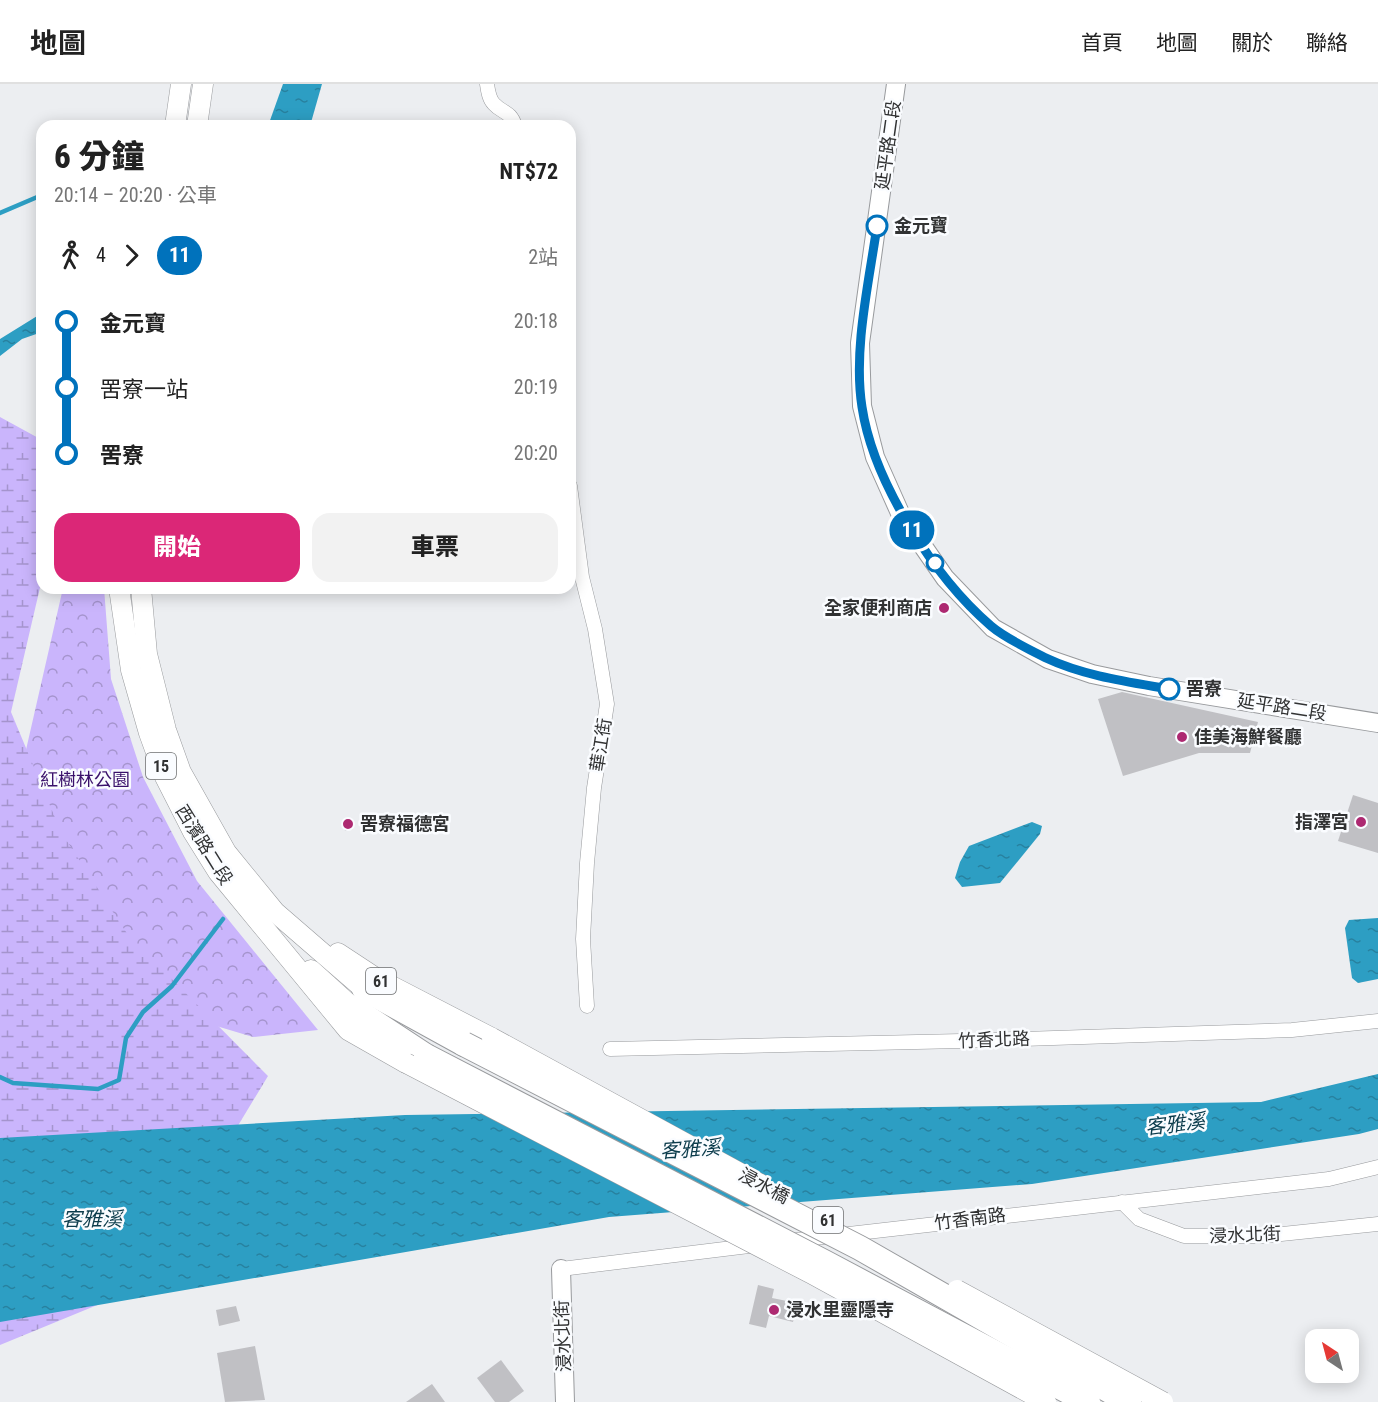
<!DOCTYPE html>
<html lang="zh-TW">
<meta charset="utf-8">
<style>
:root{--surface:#fff;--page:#f2f2f2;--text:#222;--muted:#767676;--line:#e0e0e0;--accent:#db2777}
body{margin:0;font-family:"Roboto Condensed","Noto Sans TC",sans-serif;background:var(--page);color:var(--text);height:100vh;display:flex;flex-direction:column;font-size:22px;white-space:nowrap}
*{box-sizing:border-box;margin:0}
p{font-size:20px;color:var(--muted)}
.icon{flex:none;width:33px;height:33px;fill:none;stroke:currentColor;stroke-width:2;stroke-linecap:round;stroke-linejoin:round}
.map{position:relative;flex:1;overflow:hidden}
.details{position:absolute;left:36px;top:36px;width:540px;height:474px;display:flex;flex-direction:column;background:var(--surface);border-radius:18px;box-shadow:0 3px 15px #0003}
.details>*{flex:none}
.badge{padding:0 12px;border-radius:20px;font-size:21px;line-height:39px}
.needle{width:39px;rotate:324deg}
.controls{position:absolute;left:1305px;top:1245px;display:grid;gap:12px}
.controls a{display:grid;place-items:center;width:54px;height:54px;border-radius:12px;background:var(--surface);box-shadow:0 3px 15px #0003;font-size:30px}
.map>.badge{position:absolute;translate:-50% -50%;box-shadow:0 0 0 3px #fff}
.legs{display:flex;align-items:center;gap:9px;height:66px;padding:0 18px;font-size:20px}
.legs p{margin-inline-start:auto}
.overview{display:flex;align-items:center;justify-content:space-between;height:102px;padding:0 18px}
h1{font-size:33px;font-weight:800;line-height:45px}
.button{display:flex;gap:12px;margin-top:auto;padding:12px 18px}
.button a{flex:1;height:69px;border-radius:18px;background:var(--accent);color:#fff;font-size:24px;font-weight:800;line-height:69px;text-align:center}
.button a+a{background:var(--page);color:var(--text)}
ul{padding:0 18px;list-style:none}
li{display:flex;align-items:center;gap:21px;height:66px;font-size:22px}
li i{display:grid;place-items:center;width:9px;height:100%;margin:0 8px;background:currentColor}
li i::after{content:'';width:15px;height:15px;margin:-8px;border:4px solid;border-radius:50%;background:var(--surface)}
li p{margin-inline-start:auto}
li:first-child i{background:linear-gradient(#0000 50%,currentColor 0)}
li:last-child i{background:linear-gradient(currentColor 50%,#0000 0)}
header{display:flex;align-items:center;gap:36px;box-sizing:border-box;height:84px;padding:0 30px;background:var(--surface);border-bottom:2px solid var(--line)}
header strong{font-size:28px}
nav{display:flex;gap:33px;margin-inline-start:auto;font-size:21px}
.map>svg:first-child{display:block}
.forest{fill:url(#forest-crowns)}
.wetland{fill:url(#wetland-marsh)}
.water{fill:url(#water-ripples)}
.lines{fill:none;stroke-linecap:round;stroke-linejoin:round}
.stream{stroke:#2d9ec3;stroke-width:4.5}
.building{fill:#c0c0c4}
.street-casing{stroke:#989a9d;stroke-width:15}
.secondary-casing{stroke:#989a9d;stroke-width:20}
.primary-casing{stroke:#989a9d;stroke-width:21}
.highway-casing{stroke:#989a9d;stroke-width:26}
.street{stroke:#fff;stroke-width:14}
.secondary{stroke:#fff;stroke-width:18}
.primary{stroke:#fff;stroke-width:20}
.highway{stroke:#fff;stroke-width:24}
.primary-bridge-casing{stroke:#989a9d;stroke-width:21;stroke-linecap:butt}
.highway-bridge-casing{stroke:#989a9d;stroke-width:26;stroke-linecap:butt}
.primary-bridge{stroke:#fff;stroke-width:20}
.highway-bridge{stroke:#fff;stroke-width:24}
.line-1-casing{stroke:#fff;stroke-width:14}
.line-1{stroke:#0072bc;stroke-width:9}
.stop-1-dot{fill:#fff;stroke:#0072bc;stroke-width:3}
.poi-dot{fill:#ad2971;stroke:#fafcff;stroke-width:2}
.labels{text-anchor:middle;stroke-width:5;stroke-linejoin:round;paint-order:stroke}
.shield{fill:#fafcff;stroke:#6d6f70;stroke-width:1.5}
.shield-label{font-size:16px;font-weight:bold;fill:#313233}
.street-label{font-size:18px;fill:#313233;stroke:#fafcff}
.stop-label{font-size:18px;font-weight:bold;fill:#313233;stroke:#fafcff;text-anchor:start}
.poi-label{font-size:18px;font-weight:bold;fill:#313233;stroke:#fafcff;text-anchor:start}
.park-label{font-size:18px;fill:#3a116b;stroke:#fafcff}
.water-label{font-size:20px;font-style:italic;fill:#0c3c4c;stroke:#fafcff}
</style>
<header>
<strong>地圖</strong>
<nav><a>首頁</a><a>地圖</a><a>關於</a><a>聯絡</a></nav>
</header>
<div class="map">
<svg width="1378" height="1318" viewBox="0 0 1378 1318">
<defs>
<pattern id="forest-crowns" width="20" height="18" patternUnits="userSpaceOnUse" patternTransform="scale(1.5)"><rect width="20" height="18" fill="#cab5fc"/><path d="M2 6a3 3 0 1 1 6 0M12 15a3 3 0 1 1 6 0" fill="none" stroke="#a594cd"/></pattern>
<pattern id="wetland-marsh" width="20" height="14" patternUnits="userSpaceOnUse" patternTransform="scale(1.5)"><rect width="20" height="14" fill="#cab5fc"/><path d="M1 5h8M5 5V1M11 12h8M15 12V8" fill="none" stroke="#a594cd"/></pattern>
<pattern id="water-ripples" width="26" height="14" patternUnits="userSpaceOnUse" patternTransform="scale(1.5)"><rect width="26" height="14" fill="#2d9ec3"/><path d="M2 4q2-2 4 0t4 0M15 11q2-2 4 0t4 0" fill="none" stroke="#27819f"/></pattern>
</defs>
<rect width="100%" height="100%" fill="#eceef1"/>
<polygon class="forest" points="63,504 104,504 111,595 143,693 197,797 318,946 253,953 203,938 144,879 34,721 23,679"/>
<polygon class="wetland" points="0,333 42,356 42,495 11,628 61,748 128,851 268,992 207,1093 107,1217 0,1261"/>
<g class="water">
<polygon points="283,0 322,0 310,42 268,42"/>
<polygon points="42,229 42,248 22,255 0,272 0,255"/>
<polygon points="1032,738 1042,742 1040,750 1000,799 962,803 955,794 960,778 969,762"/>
<polygon points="1378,834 1378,895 1358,899 1352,894 1345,844 1349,836"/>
<polygon points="1378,990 1378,1045 1359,1050 1032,1100 609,1133 0,1238 0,1054 405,1031 1261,1018"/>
</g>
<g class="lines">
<g class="stream">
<polyline points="0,129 42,111"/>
<polyline points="0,993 13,999 98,1005 119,996 126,954 143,928 172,902 223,835"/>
</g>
</g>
<g class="building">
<polygon points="1122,608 1258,638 1250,669 1199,669 1123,692 1098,615"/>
<polygon points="1353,711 1378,719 1378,769 1338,757"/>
<polygon points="351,734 353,745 345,747 343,736"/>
<polygon points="758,1201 774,1205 772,1214 797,1219 793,1238 769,1232 766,1244 749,1240"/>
<polygon points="236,1222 240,1237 219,1242 216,1226"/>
<polygon points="255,1262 265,1316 225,1318 217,1269"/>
<polygon points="501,1276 524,1307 509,1318 495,1318 477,1294"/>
<polygon points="432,1300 445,1318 406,1318"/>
</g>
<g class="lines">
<defs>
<g id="street">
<path d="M487,0c1,7 2,15 7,20 8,9 17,7 21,22"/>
<polyline points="570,402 582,493 595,545 607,620 594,704 587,779 583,855 587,922"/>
<polyline points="610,965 961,957 1292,946 1378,937"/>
<polyline points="1122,1118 1139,1135 1184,1152 1262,1152 1378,1140"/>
<polyline points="788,1157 1329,1095 1378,1083"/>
<polyline points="561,1185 757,1161"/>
</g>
<g id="secondary">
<polyline points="896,0 860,259 862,322 875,373 900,429 945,494 993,544 1048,575 1092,590 1149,602 1378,639"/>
<polyline points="561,1185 565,1318"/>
</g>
<g id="primary">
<polyline points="175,42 181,0"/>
<polyline points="197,42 203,0"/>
<polyline points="119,504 131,586 149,649 165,693 193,748 218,788 348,946 406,979"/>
<polyline points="141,504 147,570 166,646 181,688 226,768 275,828 364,905"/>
<polyline points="338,869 376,894 492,954"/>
<polyline points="311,886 353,924"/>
</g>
<g id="highway">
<polyline points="364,905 464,960"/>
<polyline points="353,924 426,972"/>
</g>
</defs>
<use href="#street" class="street-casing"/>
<use href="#secondary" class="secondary-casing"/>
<use href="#primary" class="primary-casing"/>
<use href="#highway" class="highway-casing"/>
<use href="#street" class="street"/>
<use href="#secondary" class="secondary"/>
<use href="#primary" class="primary"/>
<use href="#highway" class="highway"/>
<defs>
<g id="primary-bridge">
<polyline points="492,954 762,1101"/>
<polyline points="406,979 812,1190 1046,1318"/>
<polyline points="957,1206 1163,1318"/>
</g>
<g id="highway-bridge">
<polyline points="464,960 860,1164 1129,1318"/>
<polyline points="426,972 826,1179 1088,1318"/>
</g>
</defs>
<use href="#primary-bridge" class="primary-bridge-casing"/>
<use href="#highway-bridge" class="highway-bridge-casing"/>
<use href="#primary-bridge" class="primary-bridge"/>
<use href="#highway-bridge" class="highway-bridge"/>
</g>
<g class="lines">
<defs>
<path id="line-1" d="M877,142c-8,56 -24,124 -15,181 11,74 72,170 129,219 14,12 39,24 55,32 38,18 83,24 123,31"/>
</defs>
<use href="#line-1" class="line-1-casing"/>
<use href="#line-1" class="line-1"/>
</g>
<g class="stop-1-dot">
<circle cx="877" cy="142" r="10"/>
<circle cx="935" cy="479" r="8"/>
<circle cx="1169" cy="605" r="10"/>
</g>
<g class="poi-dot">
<circle cx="944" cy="524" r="6"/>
<circle cx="1182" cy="653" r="6"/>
<circle cx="1361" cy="738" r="6"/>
<circle cx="348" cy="740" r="6"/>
<circle cx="774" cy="1226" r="6"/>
</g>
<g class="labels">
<g class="shield">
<rect x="146" y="669" width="30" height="26" rx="4.5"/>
<rect x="366" y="884" width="30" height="26" rx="4.5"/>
<rect x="813" y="1123" width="30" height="26" rx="4.5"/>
</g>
<g class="shield-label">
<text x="161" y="688">15</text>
<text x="381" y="903">61</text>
<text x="828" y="1142">61</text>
</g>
<g class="street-label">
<text transform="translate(888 61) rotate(-82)" y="6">延平路二段</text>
<text transform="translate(1282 623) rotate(9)" y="6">延平路二段</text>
<text transform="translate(601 661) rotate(-81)" y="6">華江街</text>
<text transform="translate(204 761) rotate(58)" y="6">西濱路二段</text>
<text transform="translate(994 956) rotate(-2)" y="6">竹香北路</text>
<text transform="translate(764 1102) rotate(28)" y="6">浸水橋</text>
<text transform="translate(970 1135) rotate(-7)" y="6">竹香南路</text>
<text transform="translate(1245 1151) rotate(-2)" y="6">浸水北街</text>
<text transform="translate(563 1252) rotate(-92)" y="6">浸水北街</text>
</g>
<g class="stop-label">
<text x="894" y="148">金元寶</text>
<text x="1186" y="611">罟寮</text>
</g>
<g class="poi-label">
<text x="932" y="530" text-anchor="end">全家便利商店</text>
<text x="1194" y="659">佳美海鮮餐廳</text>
<text x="1349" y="744" text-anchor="end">指澤宮</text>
<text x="360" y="746">罟寮福德宮</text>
<text x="786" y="1232">浸水里靈隱寺</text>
</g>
<g class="park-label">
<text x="85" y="702">紅樹林公園</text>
</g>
<g class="water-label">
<text transform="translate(1175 1040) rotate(-7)" y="7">客雅溪</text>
<text transform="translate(690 1065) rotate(-4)" y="7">客雅溪</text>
<text x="92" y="1142">客雅溪</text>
</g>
</g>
</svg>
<div class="controls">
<a><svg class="needle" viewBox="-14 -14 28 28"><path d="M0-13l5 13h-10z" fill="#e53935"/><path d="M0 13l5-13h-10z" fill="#767676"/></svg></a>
</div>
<b class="badge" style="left:912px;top:446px;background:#0072bc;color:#fff">11</b>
<section class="details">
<div class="overview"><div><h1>6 分鐘</h1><p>20:14 – 20:20 · 公車</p></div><b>NT$72</b></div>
<div class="legs"><svg class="icon" aria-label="walk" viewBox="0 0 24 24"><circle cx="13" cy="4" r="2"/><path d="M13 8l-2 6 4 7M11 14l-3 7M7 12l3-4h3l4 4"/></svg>4<svg class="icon" aria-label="forward" viewBox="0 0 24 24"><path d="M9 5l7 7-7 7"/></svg><b class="badge" style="background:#0072bc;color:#fff">11</b><p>2站</p></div>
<ul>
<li><i style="color:#0072bc"></i><b>金元寶</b><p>20:18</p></li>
<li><i style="color:#0072bc"></i><span>罟寮一站</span><p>20:19</p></li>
<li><i style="color:#0072bc"></i><b>罟寮</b><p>20:20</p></li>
</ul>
<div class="button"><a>開始</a><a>車票</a></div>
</section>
</div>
